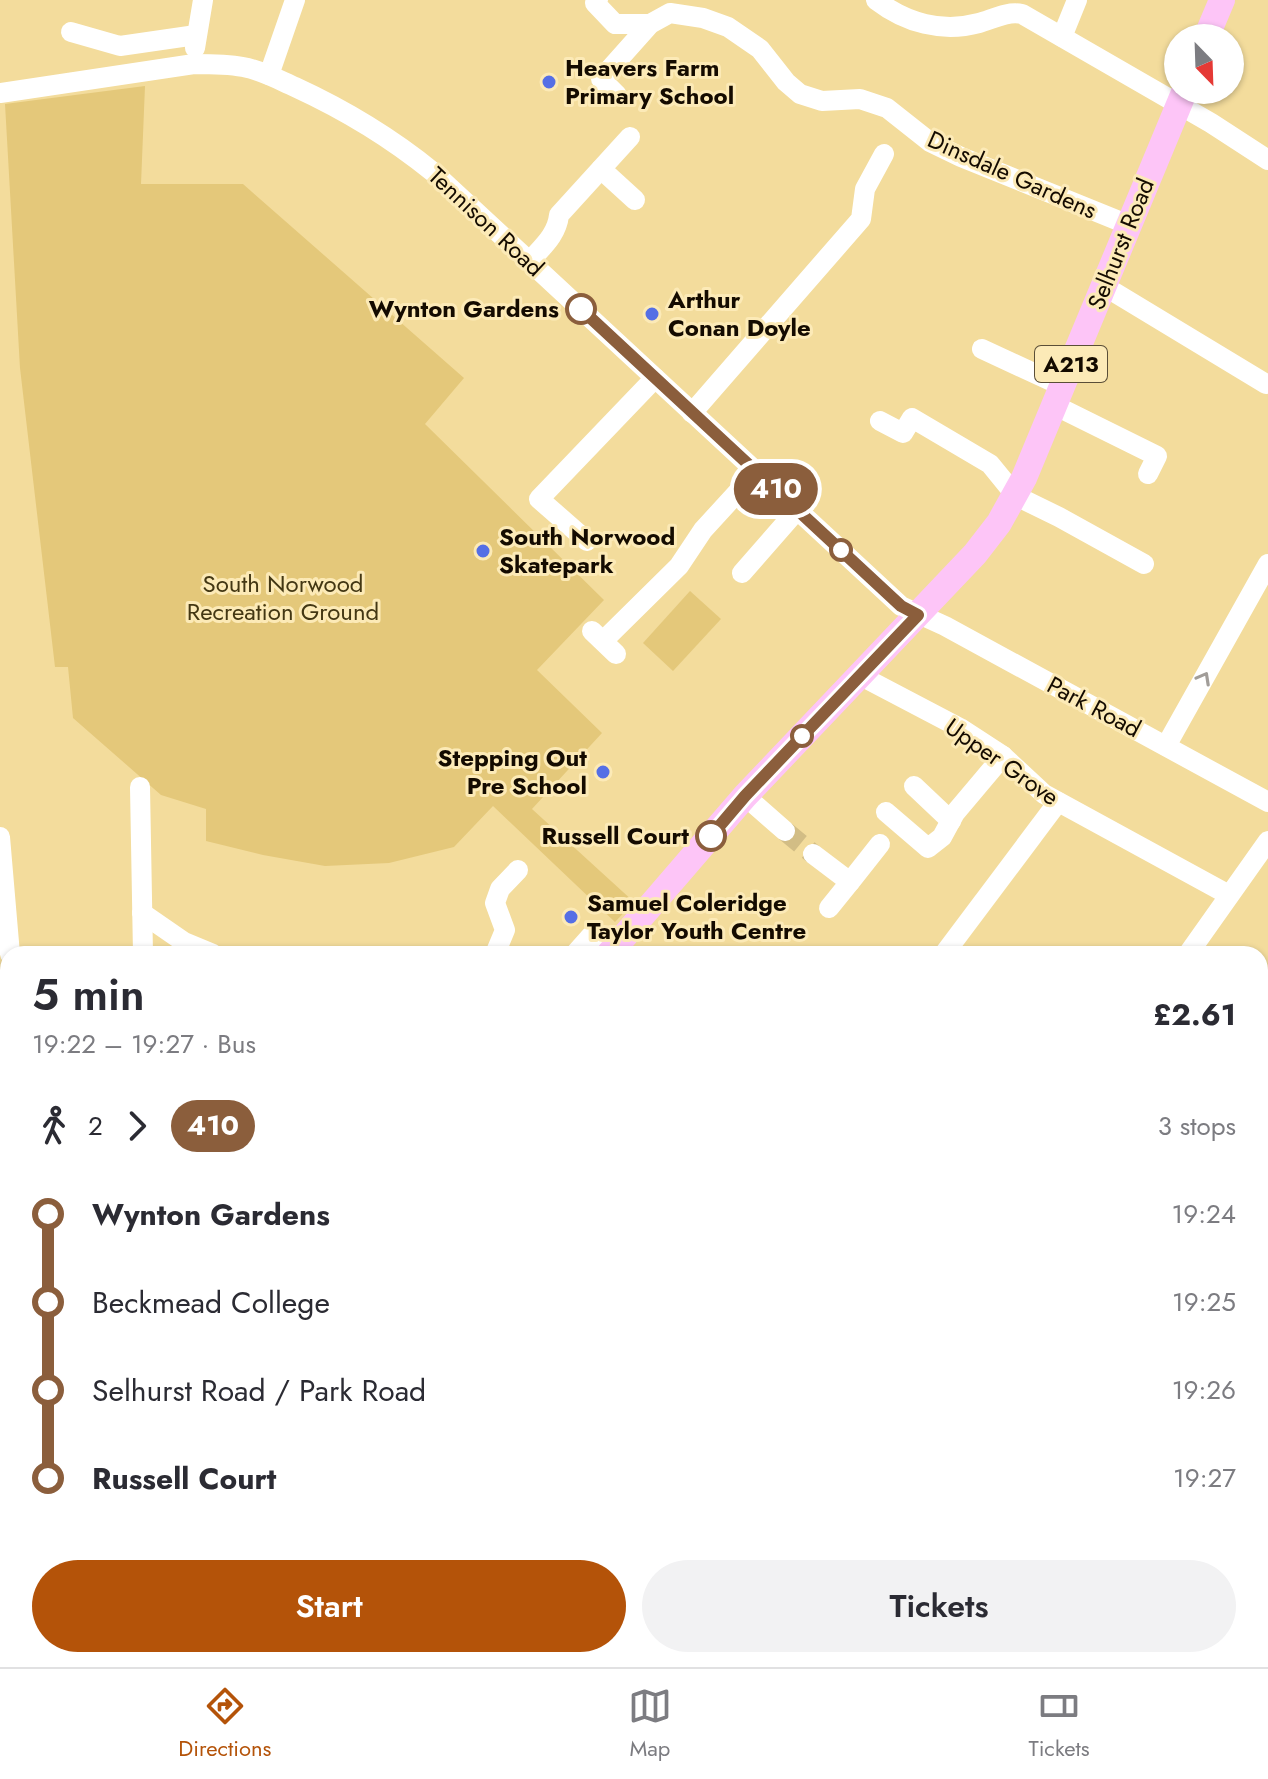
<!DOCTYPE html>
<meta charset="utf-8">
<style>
:root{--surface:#fff;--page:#f2f2f3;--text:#2b2b33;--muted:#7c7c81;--line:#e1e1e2;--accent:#b45309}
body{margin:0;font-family:Jost,sans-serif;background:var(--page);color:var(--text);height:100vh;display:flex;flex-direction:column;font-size:30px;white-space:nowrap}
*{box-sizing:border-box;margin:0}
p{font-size:26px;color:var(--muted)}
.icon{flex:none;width:44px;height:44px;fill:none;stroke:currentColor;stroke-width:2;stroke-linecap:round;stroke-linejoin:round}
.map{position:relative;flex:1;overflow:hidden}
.drawer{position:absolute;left:0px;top:946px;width:1268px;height:722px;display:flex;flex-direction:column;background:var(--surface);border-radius:24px 24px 0 0;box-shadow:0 2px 6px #0004}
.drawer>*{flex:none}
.badge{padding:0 16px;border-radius:26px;font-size:28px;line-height:52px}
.needle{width:52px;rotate:157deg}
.fabs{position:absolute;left:1164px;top:24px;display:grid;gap:16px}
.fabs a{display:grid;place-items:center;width:80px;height:80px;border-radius:50%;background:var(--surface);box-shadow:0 2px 6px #0004;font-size:40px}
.map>.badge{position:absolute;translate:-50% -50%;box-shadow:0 0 0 4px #fff}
.legs{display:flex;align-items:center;gap:12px;height:88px;padding:0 32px;font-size:26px}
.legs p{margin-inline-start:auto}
.overview{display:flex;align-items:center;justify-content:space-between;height:136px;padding:0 32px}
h1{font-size:44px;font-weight:600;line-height:60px}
.button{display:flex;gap:16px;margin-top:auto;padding:16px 32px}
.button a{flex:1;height:92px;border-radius:48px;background:var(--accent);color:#fff;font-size:32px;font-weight:600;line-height:92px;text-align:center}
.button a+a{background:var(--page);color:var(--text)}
ul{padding:0 32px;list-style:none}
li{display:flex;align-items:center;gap:28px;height:88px;font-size:30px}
li i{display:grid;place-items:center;width:12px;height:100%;margin:0 10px;background:currentColor}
li i::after{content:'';width:20px;height:20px;margin:-10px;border:6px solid;border-radius:50%;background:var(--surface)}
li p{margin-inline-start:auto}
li:first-child i{background:linear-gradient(#0000 50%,currentColor 0)}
li:last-child i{background:linear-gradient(currentColor 50%,#0000 0)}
.menu{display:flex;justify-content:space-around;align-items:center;height:112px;border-top:2px solid var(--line);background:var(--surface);font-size:22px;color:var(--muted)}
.menu a{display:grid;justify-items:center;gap:4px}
.menu .active{color:var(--accent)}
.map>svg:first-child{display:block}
.green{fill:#e4c87a}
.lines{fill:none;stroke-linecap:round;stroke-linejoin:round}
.minor-tunnel{stroke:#d2bd85;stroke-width:20;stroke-dasharray:20 10;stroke-linecap:butt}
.minor{stroke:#fff;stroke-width:20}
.major{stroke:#fdc5f7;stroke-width:26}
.oneway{stroke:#a19d99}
.line-1-casing{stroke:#fff;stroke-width:18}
.line-1{stroke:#8b5e3c;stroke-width:12}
.poi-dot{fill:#556fe5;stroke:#fceab7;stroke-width:3}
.stop-1-dot{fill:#fff;stroke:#8b5e3c;stroke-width:4}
.labels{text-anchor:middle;stroke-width:6;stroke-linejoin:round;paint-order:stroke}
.shield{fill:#fceab7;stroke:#5a4e37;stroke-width:2}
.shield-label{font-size:22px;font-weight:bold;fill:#140b00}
.poi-label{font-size:24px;font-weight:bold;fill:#140b00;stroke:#fceab7;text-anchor:start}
.street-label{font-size:24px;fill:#140b00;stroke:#fceab7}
.stop-label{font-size:24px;font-weight:bold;fill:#140b00;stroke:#fceab7;text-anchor:end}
.park-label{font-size:24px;fill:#433713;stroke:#fceab7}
</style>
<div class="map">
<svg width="1268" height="1667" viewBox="0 0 1268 1667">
<rect width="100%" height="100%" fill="#f3dc9c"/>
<g class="green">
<polygon points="145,86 141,184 243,184 464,378 425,424 604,600 537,670 602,733 532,809 634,902 615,922 493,806 454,847 389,863 325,866 263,855 206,841 206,809 161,795 73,718 68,667 55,667 20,368 5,104"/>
<polygon points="690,591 721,619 673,671 643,643"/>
</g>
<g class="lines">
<polyline class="minor-tunnel" points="785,831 813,854"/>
<g class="minor">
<polyline points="598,0 595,3 615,24 650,24"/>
<path d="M876,0c30,23 66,33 103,23 14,-4 28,-12 43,-9l189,109 57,37"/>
<polyline points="71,32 120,46 196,35"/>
<polyline points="1062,37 1077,0"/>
<polyline points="195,48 203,0"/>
<polyline points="269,75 295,0"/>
<path d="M0,93l194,-29c16,0 33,0 49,3 18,3 36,13 52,20 50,23 95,50 138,85l468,434 44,20 323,176"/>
<polyline points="617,95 601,79 650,24 670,13 703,18 728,27 760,49 786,82 800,94 822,101 860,99 887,108 930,142 961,157 1129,225"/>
<polyline points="601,169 635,200"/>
<path d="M530,261c12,-14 27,-26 29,-46l71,-78"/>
<polyline points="1104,286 1266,384"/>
<polyline points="982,349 1062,386"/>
<polyline points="1054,405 1157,456 1148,474"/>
<polyline points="692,413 861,219 865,189 884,154"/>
<polyline points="880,421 903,433 912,418 990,464 1016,496 1059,517 1144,564"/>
<polyline points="587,541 539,499 655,378"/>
<polyline points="742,573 798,509"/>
<polyline points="592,631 616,654"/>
<polyline points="603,641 679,566 703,530 757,471"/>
<polyline points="859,675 960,728 1003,756 1044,794 1229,895"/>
<polyline points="1166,746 1268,564"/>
<polyline points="914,786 951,821"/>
<polyline points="140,787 143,954"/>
<polyline points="745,796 785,831"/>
<polyline points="886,812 928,848 942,837 955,813 1003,756"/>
<polyline points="0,837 10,954"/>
<polyline points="813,854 850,882 880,844"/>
<polyline points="829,908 850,882"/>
<polyline points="142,913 184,942 213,954"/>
<polyline points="495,954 505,930 495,903 500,889 518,870"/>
<polyline points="575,954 591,936 610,953"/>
<polyline points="944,954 1058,802"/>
<polyline points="1188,954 1268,841"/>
<polyline points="1260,1189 1268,1176"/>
<polyline points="1,1277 8,1263"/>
<polyline points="1260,1438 1268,1442"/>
<polyline points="2,1644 8,1646"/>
<polyline points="47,1660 66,1667"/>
<polyline points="723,1660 747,1667"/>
<polyline points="1250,1660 1260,1667"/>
<polyline points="343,1667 345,1660"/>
<polyline points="684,1667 686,1660"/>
</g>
<g class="major">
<polyline points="1206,38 1222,0"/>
<polyline points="609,954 745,796 975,554 999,523 1024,478 1185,90"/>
<polyline points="0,1667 2,1667"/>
<polyline points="172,1667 174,1660"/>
</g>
</g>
<defs><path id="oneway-chevron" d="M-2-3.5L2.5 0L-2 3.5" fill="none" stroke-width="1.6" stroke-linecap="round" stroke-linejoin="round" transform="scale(2)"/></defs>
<use class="oneway" href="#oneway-chevron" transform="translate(1204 678) rotate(-61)"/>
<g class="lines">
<defs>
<polyline id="line-1" points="581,309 901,606 918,615 745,796 711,836"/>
</defs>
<use href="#line-1" class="line-1-casing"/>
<use href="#line-1" class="line-1"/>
</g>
<g class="poi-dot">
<circle cx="549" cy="82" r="8"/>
<circle cx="652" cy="314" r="8"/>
<circle cx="483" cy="551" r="8"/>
<circle cx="603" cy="772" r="8"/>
<circle cx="571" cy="917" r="8"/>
</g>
<g class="stop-1-dot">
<circle cx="581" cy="309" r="14"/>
<circle cx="841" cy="550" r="10"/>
<circle cx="802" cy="736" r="10"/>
<circle cx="711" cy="836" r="14"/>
</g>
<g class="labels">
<rect class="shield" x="1035" y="346" width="72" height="36" rx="6"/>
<g class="shield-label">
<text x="1071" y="372">A213</text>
</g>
<g class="poi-label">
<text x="565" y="76">Heavers Farm<tspan x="565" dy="28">Primary School</tspan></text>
<text x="668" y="308">Arthur<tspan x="668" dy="28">Conan Doyle</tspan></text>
<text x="499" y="545">South Norwood<tspan x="499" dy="28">Skatepark</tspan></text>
<text x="587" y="766" text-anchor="end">Stepping Out<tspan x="587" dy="28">Pre School</tspan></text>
<text x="587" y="911">Samuel Coleridge<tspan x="587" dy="28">Taylor Youth Centre</tspan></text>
</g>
<g class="street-label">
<text transform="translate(1012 175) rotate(24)" y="8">Dinsdale Gardens</text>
<text transform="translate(486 222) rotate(43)" y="8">Tennison Road</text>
<text transform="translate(1121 244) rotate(-68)" y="8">Selhurst Road</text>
<text transform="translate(1094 707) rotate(28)" y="8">Park Road</text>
<text transform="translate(1002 762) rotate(35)" y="8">Upper Grove</text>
</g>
<g class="stop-label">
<text x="559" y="317">Wynton Gardens</text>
<text x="689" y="844">Russell Court</text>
</g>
<g class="park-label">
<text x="283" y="592">South Norwood<tspan x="283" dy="28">Recreation Ground</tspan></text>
</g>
</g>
</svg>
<div class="fabs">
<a><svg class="needle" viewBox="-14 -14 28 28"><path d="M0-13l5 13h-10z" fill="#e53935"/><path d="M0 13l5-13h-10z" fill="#7c7c81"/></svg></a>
</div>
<b class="badge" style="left:776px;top:489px;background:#8b5e3c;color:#fff">410</b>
<section class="drawer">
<div class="overview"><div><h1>5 min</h1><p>19:22 – 19:27 · Bus</p></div><b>£2.61</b></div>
<div class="legs"><svg class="icon" aria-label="walk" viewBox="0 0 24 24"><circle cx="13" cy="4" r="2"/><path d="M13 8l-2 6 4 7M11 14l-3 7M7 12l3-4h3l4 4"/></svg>2<svg class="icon" aria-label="forward" viewBox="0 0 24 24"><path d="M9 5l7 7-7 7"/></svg><b class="badge" style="background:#8b5e3c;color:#fff">410</b><p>3 stops</p></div>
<ul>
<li><i style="color:#8b5e3c"></i><b>Wynton Gardens</b><p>19:24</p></li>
<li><i style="color:#8b5e3c"></i><span>Beckmead College</span><p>19:25</p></li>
<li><i style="color:#8b5e3c"></i><span>Selhurst Road / Park Road</span><p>19:26</p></li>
<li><i style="color:#8b5e3c"></i><b>Russell Court</b><p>19:27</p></li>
</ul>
<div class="button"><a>Start</a><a>Tickets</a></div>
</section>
</div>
<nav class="menu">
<a class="active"><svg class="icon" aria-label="directions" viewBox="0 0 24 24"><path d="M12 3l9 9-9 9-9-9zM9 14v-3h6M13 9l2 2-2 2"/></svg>Directions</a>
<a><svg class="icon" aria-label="map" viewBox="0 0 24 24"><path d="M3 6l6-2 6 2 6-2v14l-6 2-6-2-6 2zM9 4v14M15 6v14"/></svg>Map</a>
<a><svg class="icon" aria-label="tickets" viewBox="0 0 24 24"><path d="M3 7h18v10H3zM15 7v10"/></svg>Tickets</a>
</nav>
